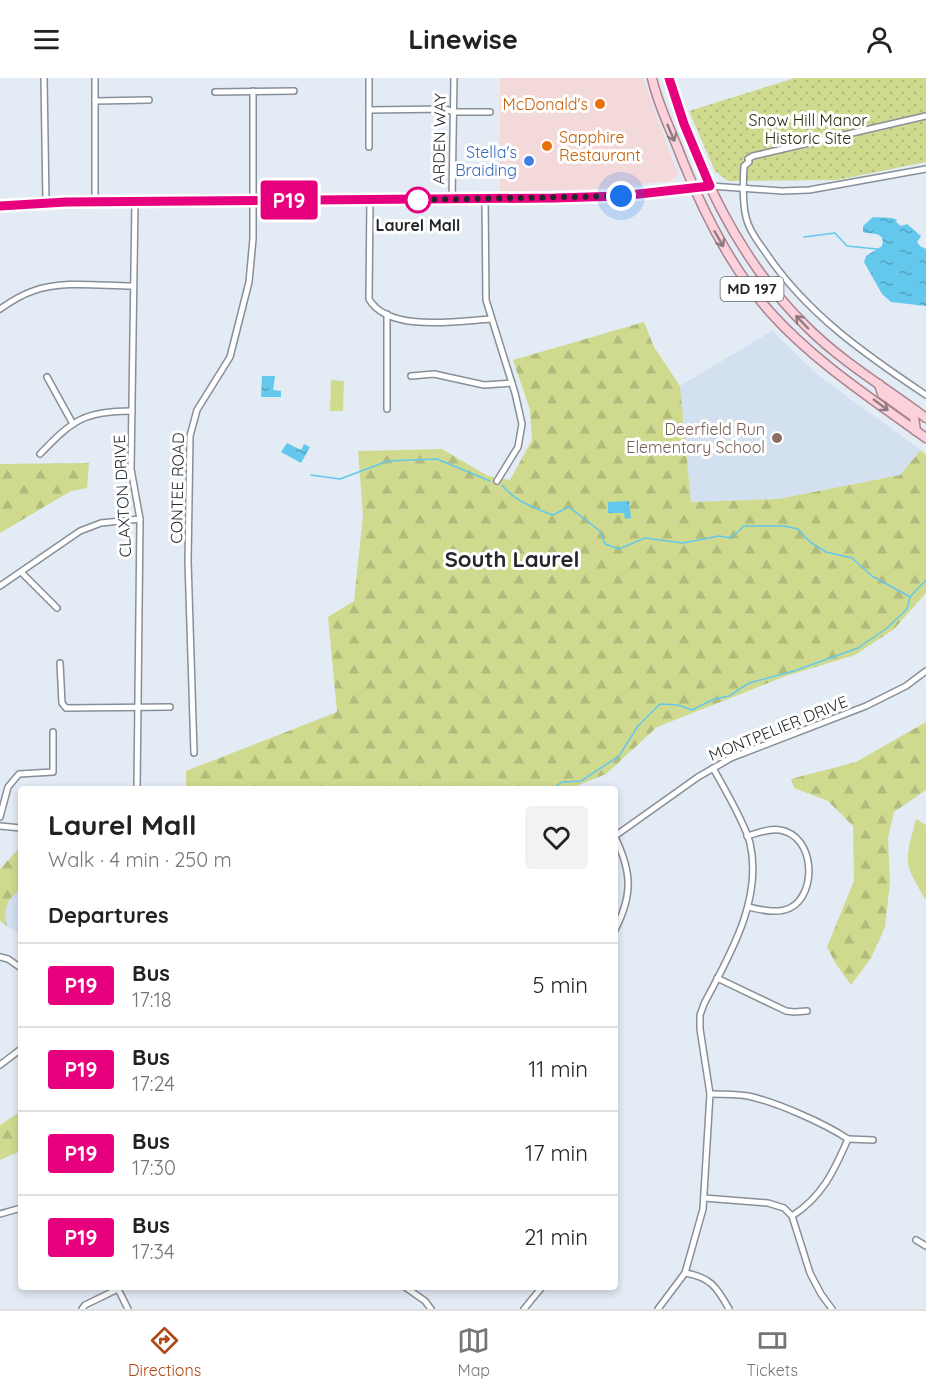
<!DOCTYPE html>
<meta charset="utf-8">
<style>
:root{--surface:#fff;--page:#f2f2f2;--text:#222;--muted:#767676;--line:#e0e0e0;--accent:#ad4a14}
body{margin:0;font-family:Quicksand,sans-serif;background:var(--page);color:var(--text);height:100vh;display:flex;flex-direction:column;font-size:22px;white-space:nowrap}
*{box-sizing:border-box;margin:0}
p{font-size:20px;color:var(--muted)}
.icon{flex:none;width:33px;height:33px;fill:none;stroke:currentColor;stroke-width:2;stroke-linecap:round;stroke-linejoin:round}
.map{position:relative;flex:1;overflow:hidden}
.drawer{position:absolute;left:18px;top:708px;width:600px;height:504px;display:flex;flex-direction:column;background:var(--surface);border-radius:6px;box-shadow:0 3px 9px #0003}
.drawer>*{flex:none}
.badge{padding:0 12px;border-radius:4px;font-size:21px;line-height:39px}
.you{position:absolute;width:30px;height:30px;margin:-15px;border:4px solid #fff;border-radius:50%;background:#1a73e8;box-shadow:0 0 0 9px #1a73e833}
.map>.badge{position:absolute;translate:-50% -50%;box-shadow:0 0 0 3px #fff}
h2{padding:0 30px;font-size:22px;line-height:54px}
.round{display:grid;place-items:center;flex:none;width:63px;height:63px;border-radius:6px;background:var(--page)}
.headline{display:flex;align-items:center;justify-content:space-between;height:102px;padding:0 30px}
h1{font-size:28px;font-weight:800;line-height:45px}
ul{padding:0;list-style:none}
li{display:flex;align-items:center;gap:18px;height:84px;padding:0 30px;border-top:2px solid var(--line)}
li div{flex:1}
li b{display:block;font-size:22px}
li em{font-style:normal}
li .badge{min-width:66px;font-weight:700;text-align:center}
header{display:flex;justify-content:space-between;align-items:center;height:78px;padding:0 30px;background:var(--surface);font-size:27px;font-weight:800}
.menu{display:flex;justify-content:space-around;align-items:center;height:84px;border-top:2px solid var(--line);background:var(--surface);font-size:16px;color:var(--muted)}
.menu a{display:grid;justify-items:center;gap:3px}
.menu .current{color:var(--accent)}
.map>svg:first-child{display:block}
.commercial{fill:#f4d9da}
.built{fill:#d2e0f0}
.grass{fill:#cfda8f}
.forest{fill:url(#forest-firs)}
.park{fill:url(#park-dots)}
.water{fill:url(#water-ripples)}
.lines{fill:none;stroke-linecap:round;stroke-linejoin:round}
.stream{stroke:#63c8eb;stroke-width:1.5}
.minor-casing{stroke:#878f98;stroke-width:8}
.tertiary-casing{stroke:#878f98;stroke-width:10}
.primary-casing{stroke:#ad828d;stroke-width:11}
.minor{stroke:#fff;stroke-width:5}
.tertiary{stroke:#fff;stroke-width:7}
.primary{stroke:#fbd2db;stroke-width:8}
.oneway{stroke:#8f7c82}
.line-casing{stroke:#fff;stroke-width:14}
.line{stroke:#e6007e;stroke-width:9}
.walk{stroke:#23262a;stroke-width:6;stroke-dasharray:0 10.8}
.food-dot{fill:#e8710a;stroke:#fff;stroke-width:2}
.shop-dot{fill:#3f7fe0;stroke:#fff;stroke-width:2}
.stop-dot{fill:#fff;stroke:#e6007e;stroke-width:3}
.education-dot{fill:#8d6e63;stroke:#fff;stroke-width:2}
.labels{text-anchor:middle;stroke-width:6;stroke-linejoin:round;paint-order:stroke}
.shield{fill:#fff;stroke:#65676a;stroke-width:1.5}
.shield-label{font-size:15px;font-weight:bold;fill:#23262a}
.food-label{font-size:16px;fill:#c56008;stroke:#fff;text-anchor:end}
.park-label{font-size:16px;fill:#292d09;stroke:#fff}
.street-label{font-size:16px;fill:#23262a;stroke:#fff}
.shop-label{font-size:16px;fill:#366cbe;stroke:#fff;text-anchor:end}
.stop-label{font-size:16px;font-weight:bold;fill:#23262a;stroke:#fff}
.education-label{font-size:16px;fill:#785e54;stroke:#fff;text-anchor:end}
.district-label{font-size:22px;font-weight:bold;fill:#23262a;stroke:#fff}
</style>
<header><svg class="icon" aria-label="menu" viewBox="0 0 24 24"><path d="M4 6h16M4 12h16M4 18h16"/></svg>Linewise<svg class="icon" aria-label="person" viewBox="0 0 24 24"><circle cx="12" cy="8" r="4"/><path d="M4 21q1-7 8-7t8 7"/></svg></header>
<div class="map">
<svg width="926" height="1231" viewBox="0 0 926 1231">
<defs>
<pattern id="forest-firs" width="22" height="20" patternUnits="userSpaceOnUse" patternTransform="scale(1.5)"><rect width="22" height="20" fill="#cfda8f"/><path d="M5 1l3.5 6h-7zM16 11l3.5 6h-7z" fill="#b1bb7c"/></pattern>
<pattern id="park-dots" width="8" height="8" patternUnits="userSpaceOnUse" patternTransform="scale(1.5)"><rect width="8" height="8" fill="#cfda8f"/><path d="M2 2h.1M6 6h.1" fill="none" stroke="#b1bb7c" stroke-width="1.8" stroke-linecap="round"/></pattern>
<pattern id="water-ripples" width="26" height="14" patternUnits="userSpaceOnUse" patternTransform="scale(1.5)"><rect width="26" height="14" fill="#63c8eb"/><path d="M2 4q2-2 4 0t4 0M15 11q2-2 4 0t4 0" fill="none" stroke="#51a2bf"/></pattern>
</defs>
<rect width="100%" height="100%" fill="#e3ebf5"/>
<polygon class="commercial" points="500,0 643,0 678,97 671,103 596,111 500,114"/>
<g class="built">
<polygon points="772,253 819,298 921,372 900,397 778,421 691,424 680,308"/>
<polygon points="21,813 21,857 7,848 5,837 6,824 14,816"/>
</g>
<g class="grass">
<polygon points="331,302 344,303 343,333 330,333"/>
<path d="M916,741l10,6v75c-24,-39 -21,-38 -10,-81z"/>
</g>
<g class="forest">
<polygon points="644,244 654,269 680,308 691,424 778,421 900,397 921,372 926,377 926,515 894,551 855,577 786,598 657,649 606,696 569,711 186,711 186,693 337,634 328,539 354,523 363,438 358,373 442,371 488,398 510,402 532,362 530,332 513,282"/>
<polygon points="89,385 87,410 71,413 0,455 0,386"/>
<polygon points="926,644 926,712 894,734 888,760 890,804 885,849 871,880 851,907 836,886 827,869 854,803 853,748 828,723 794,710 791,701 856,684"/>
<path d="M21,768v45c-16,7 -17,19 -14,35l-7,-5v-52z"/>
<polygon points="21,1033 21,1073 0,1082 0,1047"/>
</g>
<polygon class="park" points="795,0 926,0 926,84 837,102 728,103 715,93 689,33"/>
<g class="water">
<path d="M873,139l19,1 5,2 -1,2 5,4 6,-2 14,12 -4,6 3,4 6,3v57l-35,-4 -9,-8 -18,-32 2,-6 16,-10c4,-15 -10,-11 -19,-14v-6z"/>
<polygon points="262,298 275,298 273,312 281,313 281,319 261,319"/>
<polygon points="287,365 301,372 304,366 310,369 301,385 281,374"/>
<polygon points="629,423 631,440 625,441 624,435 608,435 608,424"/>
</g>
<g class="lines">
<g class="stream">
<polyline points="804,159 835,155 847,168 877,171"/>
<polyline points="311,397 340,401 388,383 437,381 490,403"/>
<path d="M502,407c11,15 33,24 51,30l16,-8 31,24 5,13 14,5 26,-11 38,5 36,-7 12,2 13,-12h40l14,3 12,13 16,10 26,6 20,18 38,21 16,-17"/>
<polyline points="552,711 562,704 581,703 619,678 638,648 660,626 678,627 692,632 714,621 729,618 749,605 794,593 858,570 887,550 907,531 910,519"/>
</g>
<defs>
<g id="minor">
<polyline points="44,0 46,124"/>
<polyline points="369,0 369,69"/>
<polyline points="215,14 294,13"/>
<polyline points="95,23 149,22"/>
<polyline points="369,32 446,31 453,34 490,34"/>
<path d="M926,38l-173,40 -5,3 1,3 -5,4c-1,16 -2,35 2,51 3,13 12,25 20,36 41,61 100,102 160,142"/>
<polyline points="710,108 782,113 809,112 926,91"/>
<path d="M370,121l-1,100c19,34 90,22 122,20"/>
<polyline points="485,121 486,222 515,315 522,346 518,369 497,403"/>
<polyline points="452,122 454,0"/>
<polyline points="95,124 95,0"/>
<polyline points="135,124 131,391 140,441 137,711"/>
<path d="M0,231c10,-7 21,-14 33,-18 30,-11 68,-5 99,-5"/>
<polyline points="387,236 387,331"/>
<polyline points="411,298 434,296 484,307 512,305"/>
<polyline points="47,299 73,346"/>
<path d="M40,376c33,-34 44,-43 92,-43"/>
<polyline points="21,494 57,530"/>
<polyline points="0,508 80,453 101,445 140,441"/>
<polyline points="60,585 62,625 66,630 170,629"/>
<polyline points="194,675 188,483 190,358 197,332 230,279 249,204 253,161 253,13"/>
<polyline points="0,739 8,709 19,696 53,694 53,654"/>
<polyline points="0,748 21,750"/>
<polyline points="615,758 698,699 731,680 866,628 906,608 926,593"/>
<path d="M747,758c11,-3 22,-8 33,-6 36,6 37,65 10,78 -13,6 -28,2 -42,-1"/>
<path d="M615,759c17,36 18,57 0,93"/>
<polyline points="0,879 8,881 21,890"/>
<polyline points="717,900 786,933 794,934 807,933"/>
<polyline points="0,987 21,971"/>
<path d="M710,1016c13,0 26,0 38,2 28,6 76,27 100,43"/>
<polyline points="848,1061 873,1062"/>
<polyline points="704,1120 768,1125 784,1130 792,1138 810,1195 821,1216 832,1231"/>
<polyline points="0,1136 21,1130"/>
<path d="M792,1138c30,-19 42,-45 56,-77"/>
<polyline points="916,1162 926,1168"/>
<path d="M685,1195c25,4 32,14 44,36"/>
<polyline points="117,1209 128,1231"/>
<polyline points="405,1209 425,1223 431,1231"/>
<polyline points="82,1231 85,1227 118,1211"/>
<polyline points="524,1231 542,1209"/>
<path d="M658,1231l27,-36 18,-64 7,-115 -10,-65v-14l4,-11c25,-48 59,-104 46,-161 -6,-22 -26,-55 -37,-75"/>
</g>
<polyline id="tertiary" points="0,128 66,124 556,120 622,118 693,109 710,108"/>
<g id="primary">
<path d="M652,0c6,28 20,54 30,81 22,55 49,109 88,153 45,50 102,87 156,126"/>
<path d="M669,0c28,91 68,181 138,249 35,35 79,61 119,91"/>
<polyline points="879,306 882,316 914,339 916,353"/>
</g>
</defs>
<use href="#minor" class="minor-casing"/>
<use href="#tertiary" class="tertiary-casing"/>
<use href="#primary" class="primary-casing"/>
<use href="#minor" class="minor"/>
<use href="#tertiary" class="tertiary"/>
<use href="#primary" class="primary"/>
</g>
<defs><path id="oneway-shaft" d="M-6 0H5M1.5-3L5.5 0L1.5 3" fill="none" stroke-width="1.6" stroke-linecap="round" stroke-linejoin="round" transform="scale(1.5)"/></defs>
<g class="oneway">
<use href="#oneway-shaft" transform="translate(671 55) rotate(67)"/>
<use href="#oneway-shaft" transform="translate(719 161) rotate(60)"/>
<use href="#oneway-shaft" transform="translate(802 244) rotate(-134)"/>
<use href="#oneway-shaft" transform="translate(881 327) rotate(37)"/>
</g>
<g class="lines">
<defs>
<polyline id="line" points="0,128 66,124 555,120 621,118 710,108 684,46 669,0"/>
</defs>
<use href="#line" class="line-casing"/>
<use href="#line" class="line"/>
<polyline class="walk" points="418,122 410,122 621,118"/>
</g>
<g class="food-dot">
<circle cx="600" cy="26" r="6"/>
<circle cx="547" cy="68" r="6"/>
</g>
<circle class="shop-dot" cx="529" cy="83" r="6"/>
<circle class="stop-dot" cx="418" cy="122" r="12"/>
<circle class="education-dot" cx="777" cy="360" r="6"/>
<g class="labels">
<rect class="shield" x="720.5" y="199" width="63" height="24" rx="4.5"/>
<g class="shield-label">
<text x="752" y="216">MD 197</text>
</g>
<g class="food-label">
<text x="588" y="32">McDonald's</text>
<text x="559" y="65" text-anchor="start">Sapphire<tspan x="559" dy="18">Restaurant</tspan></text>
</g>
<g class="park-label">
<text x="808" y="48">Snow Hill Manor<tspan x="808" dy="18">Historic Site</tspan></text>
</g>
<g class="street-label">
<text transform="translate(439 61) rotate(-89)" y="6">ARDEN WAY</text>
<text transform="translate(177 410) rotate(-89)" y="6">CONTEE ROAD</text>
<text transform="translate(122 418) rotate(-93)" y="6">CLAXTON DRIVE</text>
<text transform="translate(778 650) rotate(-22)" y="6">MONTPELIER DRIVE</text>
</g>
<g class="shop-label">
<text x="517" y="80">Stella's<tspan x="517" dy="18">Braiding</tspan></text>
</g>
<g class="stop-label">
<text x="418" y="153">Laurel Mall</text>
</g>
<g class="education-label">
<text x="765" y="357">Deerfield Run<tspan x="765" dy="18">Elementary School</tspan></text>
</g>
<g class="district-label">
<text x="512" y="489">South Laurel</text>
</g>
</g>
</svg>
<div class="you" style="left:621px;top:118px"></div>
<b class="badge" style="left:289px;top:122px;background:#e6007e;color:#fff">P19</b>
<section class="drawer">
<div class="headline"><div><h1>Laurel Mall</h1><p>Walk · 4 min · 250 m</p></div><a class="round"><svg class="icon" aria-label="heart" viewBox="0 0 24 24"><path d="M12 20l-8-8c-3-5 5-10 8-4 3-6 11-1 8 4z"/></svg></a></div>
<h2>Departures</h2>
<ul>
<li><span class="badge" style="background:#e6007e;color:#fff">P19</span><div><b>Bus</b><p>17:18</p></div><em>5 min</em></li>
<li><span class="badge" style="background:#e6007e;color:#fff">P19</span><div><b>Bus</b><p>17:24</p></div><em>11 min</em></li>
<li><span class="badge" style="background:#e6007e;color:#fff">P19</span><div><b>Bus</b><p>17:30</p></div><em>17 min</em></li>
<li><span class="badge" style="background:#e6007e;color:#fff">P19</span><div><b>Bus</b><p>17:34</p></div><em>21 min</em></li>
</ul>
</section>
</div>
<nav class="menu">
<a class="current"><svg class="icon" aria-label="directions" viewBox="0 0 24 24"><path d="M12 3l9 9-9 9-9-9zM9 14v-3h6M13 9l2 2-2 2"/></svg>Directions</a>
<a><svg class="icon" aria-label="map" viewBox="0 0 24 24"><path d="M3 6l6-2 6 2 6-2v14l-6 2-6-2-6 2zM9 4v14M15 6v14"/></svg>Map</a>
<a><svg class="icon" aria-label="tickets" viewBox="0 0 24 24"><path d="M3 7h18v10H3zM15 7v10"/></svg>Tickets</a>
</nav>
